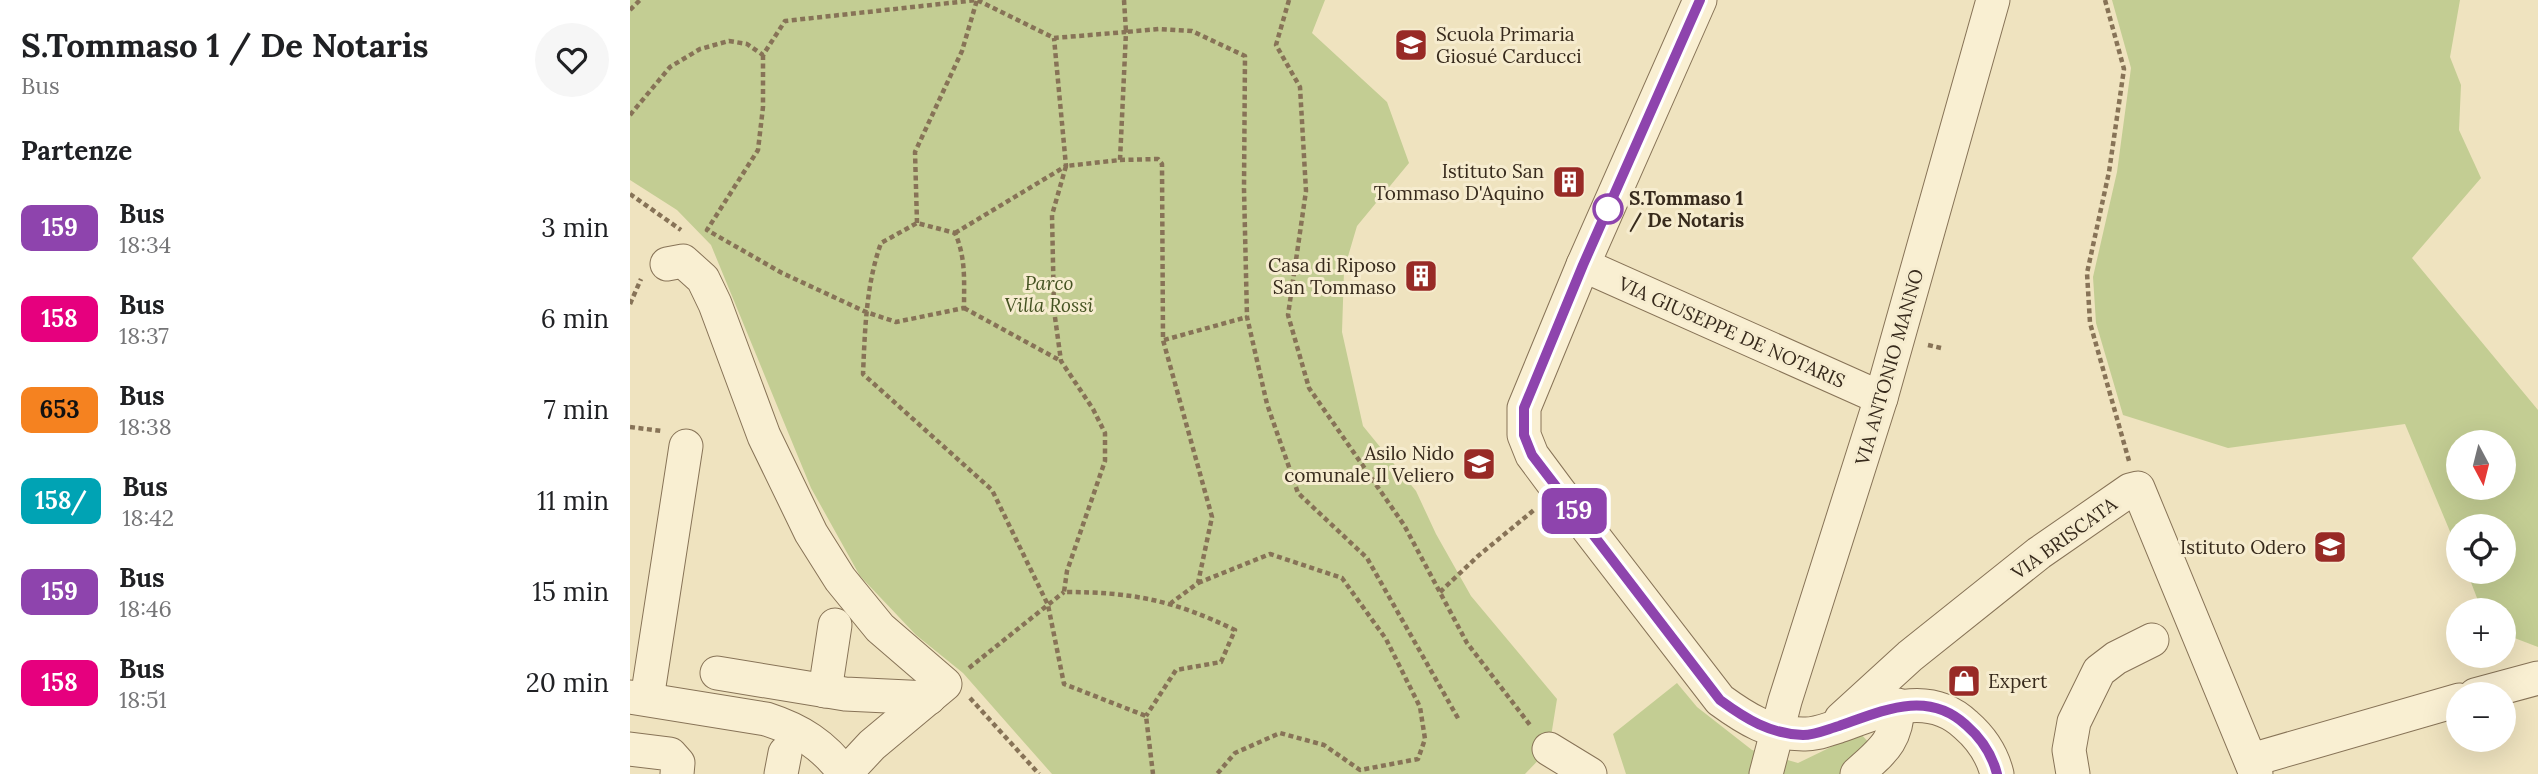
<!DOCTYPE html>
<html lang="it">
<meta charset="utf-8">
<style>
:root{--surface:#fff;--page:#f6f6f6;--text:#202124;--muted:#757577}
body{margin:0;font-family:Lora,serif;background:var(--page);color:var(--text);height:100vh;display:flex;flex-direction:column;font-size:26px;white-space:nowrap}
*{box-sizing:border-box;margin:0}
p{font-size:23px;color:var(--muted)}
.icon{flex:none;width:38px;height:38px;fill:none;stroke:currentColor;stroke-width:2;stroke-linecap:round;stroke-linejoin:round}
.map{position:relative;flex:1;overflow:hidden}
.side{display:flex;flex-direction:column;background:var(--surface);width:630px}
.side>*{flex:none}
.badge{padding:0 14px;border-radius:10px;font-size:24px;line-height:46px}
.needle{width:46px;rotate:173deg}
.fabs{position:absolute;left:1816px;top:430px;display:grid;gap:14px}
.fabs a{display:grid;place-items:center;width:70px;height:70px;border-radius:50%;background:var(--surface);box-shadow:0 7px 28px #0002;font-size:35px}
.map>.badge{position:absolute;translate:-50% -50%;box-shadow:0 0 0 4px #fff}
h2{padding:0 21px;font-size:26px;line-height:63px}
.round{display:grid;place-items:center;flex:none;width:74px;height:74px;border-radius:37px;background:var(--page)}
.head{display:flex;align-items:center;justify-content:space-between;height:119px;padding:0 21px}
h1{font-size:33px;font-weight:700;line-height:52px}
ul{padding:0;list-style:none}
li{display:flex;align-items:center;gap:21px;height:91px;padding:0 21px}
li div{flex:1}
li b{display:block;font-size:26px}
li em{font-style:normal}
li .badge{min-width:77px;font-weight:700;text-align:center}
main{display:flex;flex:1;min-height:0}
.map>svg:first-child{display:block}
.green{fill:#c3cd93;fill-rule:evenodd}
.lines{fill:none;stroke-linecap:round;stroke-linejoin:round}
.minor-casing{stroke:#877357;stroke-width:35}
.path{stroke:#877357;stroke-width:4.5;stroke-dasharray:5 3.5;stroke-linecap:butt}
.minor{stroke:#f9efd2;stroke-width:33}
.line-casing{stroke:#fff;stroke-width:16}
.line{stroke:#8e44ad;stroke-width:10}
.stop-dot{fill:#fff;stroke:#8e44ad;stroke-width:3.5}
.labels{text-anchor:middle;stroke-width:6;stroke-linejoin:round;paint-order:stroke}
.poi-label{font-size:19px;fill:#372a1c;stroke:#f6eccf;text-anchor:end}
.stop-label{font-size:19px;font-weight:bold;fill:#372a1c;stroke:#f6eccf;text-anchor:start}
.park-label{font-size:19px;font-style:italic;fill:#455322;stroke:#f6eccf}
.street-label{font-size:19px;fill:#372a1c;stroke:#f6eccf}
</style>
<main>
<section class="side">
<div class="head"><div><h1>S.Tommaso 1 / De Notaris</h1><p>Bus</p></div><a class="round"><svg class="icon" aria-label="heart" viewBox="0 0 24 24"><path d="M12 20l-8-8c-3-5 5-10 8-4 3-6 11-1 8 4z"/></svg></a></div>
<h2>Partenze</h2>
<ul>
<li><span class="badge" style="background:#8e44ad;color:#fff">159</span><div><b>Bus</b><p>18:34</p></div><em>3 min</em></li>
<li><span class="badge" style="background:#e6007e;color:#fff">158</span><div><b>Bus</b><p>18:37</p></div><em>6 min</em></li>
<li><span class="badge" style="background:#f58220;color:#111">653</span><div><b>Bus</b><p>18:38</p></div><em>7 min</em></li>
<li><span class="badge" style="background:#00a3b4;color:#fff">158/</span><div><b>Bus</b><p>18:42</p></div><em>11 min</em></li>
<li><span class="badge" style="background:#8e44ad;color:#fff">159</span><div><b>Bus</b><p>18:46</p></div><em>15 min</em></li>
<li><span class="badge" style="background:#e6007e;color:#fff">158</span><div><b>Bus</b><p>18:51</p></div><em>20 min</em></li>
</ul>
</section>
<div class="map">
<svg width="1908" height="774" viewBox="0 0 1908 774">
<rect width="100%" height="100%" fill="#efe3bf"/>
<g class="green">
<polygon points="0,0 695,0 682,33 757,102 779,163 727,226 714,270 712,332 733,426 786,491 806,534 841,596 927,699 919,749 895,774 422,774 333,673 286,635 230,576 181,488 81,245 47,210 0,180"/>
<path d="M1482,0h348l-10,57 11,28 -2,45 22,48 -69,80 126,152v237l-34,-13v-23h-22l-15,-39h37v-45h-45v26l-54,-129 -177,24 -105,-33 -27,-92 -3,-46 24,-105 14,-104zM1829,443h45v45h-45z"/>
<polygon points="1047,683 1067,707 1122,750 1168,763 1230,733 1242,746 1211,774 996,774 983,734"/>
</g>
<g class="lines">
<defs>
<g id="minor">
<path d="M1070,0l-117,265 -59,143v27l8,20 26,35 162,210c26,19 50,34 83,34 12,1 25,-5 36,-8 43,-15 89,-37 127,-1 15,13 26,29 31,49"/>
<polyline points="37,264 53,261 73,279 85,304 134,436 181,533 210,579 250,628 315,684 242,745 215,774"/>
<polyline points="953,265 1251,398"/>
<polyline points="87,673 215,694 299,698"/>
<polyline points="195,691 205,625"/>
<polyline points="1845,695 1908,678"/>
<path d="M0,697l136,22c34,11 58,26 79,55"/>
<polyline points="17,699 56,446"/>
<polyline points="1211,719 1280,656 1409,553 1500,490 1508,488 1626,774"/>
<polyline points="0,749 40,754 48,763 47,774"/>
<polyline points="919,749 960,774"/>
<polyline points="1621,760 1829,700"/>
<polyline points="151,774 155,753"/>
<polyline points="1136,774 1155,701 1251,398 1363,0"/>
<path d="M1227,774c25,-23 40,-32 41,-69"/>
<polyline points="1443,774 1439,750 1444,722 1469,671 1486,658 1522,640"/>
</g>
</defs>
<use href="#minor" class="minor-casing"/>
<g class="path">
<polyline points="494,0 496,32 529,29 562,31 615,56 614,189 617,317 637,404 668,493 737,558 829,720"/>
<polyline points="659,0 646,45 670,87 676,191 658,315 679,388 774,525 837,643 900,725"/>
<polyline points="1475,0 1494,69 1479,172 1457,273 1460,323 1499,461"/>
<polyline points="0,10 10,0"/>
<path d="M133,55v52l-5,43 -51,80 75,43 84,39 30,10 68,-14c0,-27 2,-50 -9,-75l-38,-10 -36,20c-15,42 -16,86 -18,131l129,116 56,115 16,79 82,32 7,58"/>
<path d="M0,115l40,-48 30,-18 29,-8 18,3 16,11 22,-34 192,-21 77,38 72,-6 -6,128 -54,6 -14,49 2,95 7,51 32,48 12,24v28l-38,110 -3,21c68,0 109,8 171,38l-14,32 -45,8 -30,46"/>
<polyline points="490,160 528,159 532,164 533,340 582,517 568,583 541,603"/>
<polyline points="0,194 51,230"/>
<polyline points="287,223 285,152 332,51 347,0"/>
<polyline points="325,233 436,166 424,38"/>
<polyline points="0,304 11,279"/>
<polyline points="334,308 431,361"/>
<polyline points="534,340 617,317"/>
<polyline points="1298,345 1311,348"/>
<polyline points="0,427 32,431"/>
<polyline points="568,583 640,554 712,578 756,639 790,707 795,739 788,759 730,770 694,745 650,733 605,753 587,774"/>
<polyline points="810,592 848,556 904,510"/>
<polyline points="339,668 434,592"/>
<polyline points="340,698 409,774"/>
</g>
<use href="#minor" class="minor"/>
</g>
<g class="lines">
<defs>
<path id="line" d="M1070,0l-117,265 -59,143v27l8,20 13,17 175,228c26,19 50,34 83,35 12,0 25,-6 36,-9 43,-15 88,-37 127,-1 15,13 26,29 31,49"/>
</defs>
<use href="#line" class="line-casing"/>
<use href="#line" class="line"/>
</g>
<defs>
<symbol id="school-square" viewBox="-11 -11 22 22"><rect x="-9" y="-9" width="18" height="18" rx="4" fill="#982a26" stroke="#f6eccf"/><path d="M0-5L7-2L0 1L-7-2ZM-4 1L0 2.5L4 1V4Q0 6-4 4Z" fill="#fff"/></symbol>
<symbol id="building-square" viewBox="-11 -11 22 22"><rect x="-9" y="-9" width="18" height="18" rx="4" fill="#982a26" stroke="#f6eccf"/><path d="M-4-6H4V6H1V3H-1V6H-4ZM-2.5-4.3h1.7v1.8h-1.7ZM.8-4.3h1.7v1.8H.8ZM-2.5-1h1.7V.8h-1.7ZM.8-1h1.7V.8H.8Z" fill="#fff"/></symbol>
<symbol id="shop-square" viewBox="-11 -11 22 22"><rect x="-9" y="-9" width="18" height="18" rx="4" fill="#982a26" stroke="#f6eccf"/><path d="M-5-2.5h2.3a2.7 3.5 0 0 1 5.4 0H5L5.5 6h-11ZM-1.5-2.5h3a1.5 2.3 0 0 0-3 0Z" fill="#fff"/></symbol>
</defs>
<g fill-rule="evenodd">
<use href="#school-square" x="762" y="26" width="38" height="38"/>
<use href="#building-square" x="920" y="163" width="38" height="38"/>
<use href="#building-square" x="772" y="257" width="38" height="38"/>
<use href="#school-square" x="830" y="445" width="38" height="38"/>
<use href="#school-square" x="1681" y="528" width="38" height="38"/>
<use href="#shop-square" x="1315" y="662" width="38" height="38"/>
</g>
<circle class="stop-dot" cx="978" cy="209" r="14"/>
<g class="labels">
<g class="poi-label">
<text x="806" y="41" text-anchor="start">Scuola Primaria<tspan x="806" dy="22">Giosué Carducci</tspan></text>
<text x="914" y="178">Istituto San<tspan x="914" dy="22">Tommaso D'Aquino</tspan></text>
<text x="766" y="272">Casa di Riposo<tspan x="766" dy="22">San Tommaso</tspan></text>
<text x="824" y="460">Asilo Nido<tspan x="824" dy="22">comunale Il Veliero</tspan></text>
<text x="1676" y="554">Istituto Odero</text>
<text x="1358" y="688" text-anchor="start">Expert</text>
</g>
<g class="stop-label">
<text x="999" y="205">S.Tommaso 1<tspan x="999" dy="22">/ De Notaris</tspan></text>
</g>
<g class="park-label">
<text x="419" y="290">Parco<tspan x="419" dy="22">Villa Rossi</tspan></text>
</g>
<g class="street-label">
<text transform="translate(1102 332) rotate(24)" y="7">VIA GIUSEPPE DE NOTARIS</text>
<text transform="translate(1259 367) rotate(-74)" y="7">VIA ANTONIO MANNO</text>
<text transform="translate(1434 538) rotate(-36)" y="7">VIA BRISCATA</text>
</g>
</g>
</svg>
<div class="fabs">
<a><svg class="needle" viewBox="-14 -14 28 28"><path d="M0-13l5 13h-10z" fill="#e53935"/><path d="M0 13l5-13h-10z" fill="#757577"/></svg></a>
<a><svg class="icon" aria-label="locate" viewBox="0 0 24 24"><circle cx="12" cy="12" r="6"/><path d="M12 2v4M12 18v4M2 12h4M18 12h4"/></svg></a>
<a>+</a>
<a>−</a>
</div>
<b class="badge" style="left:944px;top:511px;background:#8e44ad;color:#fff">159</b>
</div>
</main>
